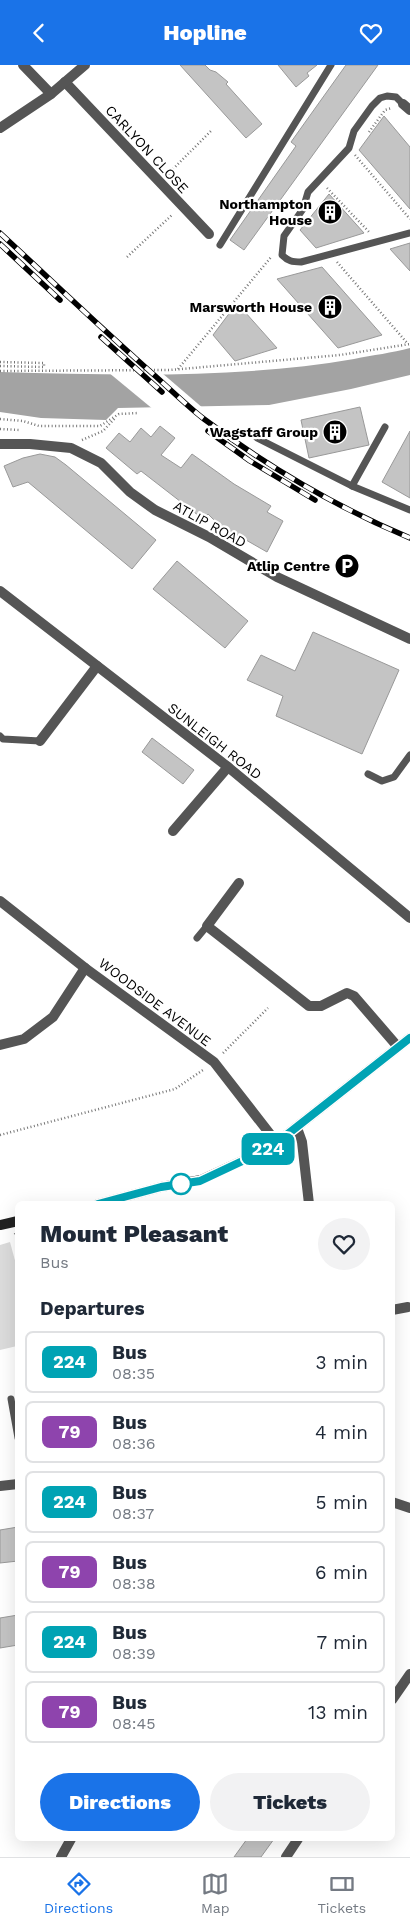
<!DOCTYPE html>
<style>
:root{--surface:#fff;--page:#f2f2f3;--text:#1f2937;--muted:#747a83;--line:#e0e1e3;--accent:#1a73e8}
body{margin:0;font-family:"Work Sans",sans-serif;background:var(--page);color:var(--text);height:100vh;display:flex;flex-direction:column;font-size:19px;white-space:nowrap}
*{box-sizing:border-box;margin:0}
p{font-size:16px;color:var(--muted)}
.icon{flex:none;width:28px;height:28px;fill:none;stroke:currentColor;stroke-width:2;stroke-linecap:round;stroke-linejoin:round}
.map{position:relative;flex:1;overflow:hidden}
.panel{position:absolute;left:15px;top:1136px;width:380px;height:640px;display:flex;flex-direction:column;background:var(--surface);border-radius:8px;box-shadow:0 5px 20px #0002}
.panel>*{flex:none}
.badge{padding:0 10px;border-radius:8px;font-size:18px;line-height:32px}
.map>.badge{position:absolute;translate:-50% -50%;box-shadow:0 0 0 2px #fff}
h2{padding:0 25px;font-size:19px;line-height:45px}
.round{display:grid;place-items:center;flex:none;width:52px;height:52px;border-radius:26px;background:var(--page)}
.summary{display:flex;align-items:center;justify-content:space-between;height:85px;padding:0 25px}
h1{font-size:24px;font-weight:800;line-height:38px}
.button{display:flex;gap:10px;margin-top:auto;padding:10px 25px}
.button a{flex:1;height:58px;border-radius:30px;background:var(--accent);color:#fff;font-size:20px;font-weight:800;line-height:58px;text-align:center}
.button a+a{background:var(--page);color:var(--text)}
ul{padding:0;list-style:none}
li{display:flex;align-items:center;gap:15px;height:62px;margin:0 10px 8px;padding:0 15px;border:2px solid var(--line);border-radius:8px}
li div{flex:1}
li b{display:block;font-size:19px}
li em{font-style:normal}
li .badge{min-width:55px;font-weight:700;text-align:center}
header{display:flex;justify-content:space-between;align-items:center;height:65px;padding:0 25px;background:var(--accent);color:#fff;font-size:22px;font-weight:800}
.dock{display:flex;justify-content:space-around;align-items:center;height:70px;border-top:1px solid var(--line);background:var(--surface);font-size:14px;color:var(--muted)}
.dock a{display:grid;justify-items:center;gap:2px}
.dock .selected{color:var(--accent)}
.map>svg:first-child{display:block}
.green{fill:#dcdcdc}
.water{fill:#a3a3a3}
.pier{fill:#fff}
.building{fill:#c4c4c4;stroke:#999}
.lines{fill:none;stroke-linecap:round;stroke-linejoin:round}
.path{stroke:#777;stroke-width:2.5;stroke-dasharray:1 2.5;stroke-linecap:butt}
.lane{stroke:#555;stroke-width:7}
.street{stroke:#555;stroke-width:10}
.secondary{stroke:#222;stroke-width:10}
.rail-casing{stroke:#000;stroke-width:5.5}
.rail{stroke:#fff;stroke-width:4;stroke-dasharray:11;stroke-linecap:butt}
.line-casing{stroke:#fff;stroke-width:11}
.line{stroke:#00a3b4;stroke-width:8}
.stop-dot{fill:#fff;stroke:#00a3b4;stroke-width:2.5}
.labels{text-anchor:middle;stroke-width:4.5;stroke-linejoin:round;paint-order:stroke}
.street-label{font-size:14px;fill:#000;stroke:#fff}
.poi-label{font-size:14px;font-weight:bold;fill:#000;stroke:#fff;text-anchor:end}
</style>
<header><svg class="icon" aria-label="back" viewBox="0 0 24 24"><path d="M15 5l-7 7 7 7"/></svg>Hopline<svg class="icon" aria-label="heart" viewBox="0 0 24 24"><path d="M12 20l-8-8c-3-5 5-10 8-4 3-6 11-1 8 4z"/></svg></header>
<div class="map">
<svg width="410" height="1792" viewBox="0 0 410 1792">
<rect width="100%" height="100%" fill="#fff"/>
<polygon class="green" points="10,1177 17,1203 17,1281 0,1285 0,1180"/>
<path class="water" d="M410,283v27l-59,14 -82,16 -151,3 -12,12 -65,-2 -41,-6v-40c118,3 237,7 354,-13 19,-4 38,-6 56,-11z"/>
<polygon class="pier" points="108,307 162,308 204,344 154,345"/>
<g class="building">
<polygon points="180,0 205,0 210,5 216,7 228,17 226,19 262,59 246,73"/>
<polygon points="278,0 317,0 307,8 309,11 296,22"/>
<polygon points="346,0 378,0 244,185 230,175 296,81 291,77"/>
<polygon points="384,51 410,82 410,144 359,85"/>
<polygon points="329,129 364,168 316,183 300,165"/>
<polygon points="410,178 410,206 390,184"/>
<polygon points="322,202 382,270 338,283 277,214"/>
<polygon points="237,238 277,283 235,296 213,270"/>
<polygon points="360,342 369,380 309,393 301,355"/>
<polygon points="160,361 175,373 161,390 181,403 192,389 234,419 271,441 267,447 283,456 267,487 218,459 208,449 203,454 141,406 137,409 106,383 119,368 130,377 141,363 151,372"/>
<polygon points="410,366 410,433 382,417"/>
<polygon points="40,389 55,392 66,400 156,475 132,504 28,417 13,422 4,401 23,393"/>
<polygon points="177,496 248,556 225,583 153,524"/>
<polygon points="313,567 399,605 362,689 276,651 283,631 247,615 261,590 295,606"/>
<polygon points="152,673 194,705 183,719 142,687"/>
<polygon points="18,1462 18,1496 0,1498 0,1465"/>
<polygon points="18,1550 18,1580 0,1583 0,1553"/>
<polygon points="247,1774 274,1774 261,1792 234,1792"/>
</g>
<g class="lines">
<g class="path">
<polyline points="369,67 385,45 392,43"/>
<polyline points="355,90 410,154"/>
<polyline points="168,109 211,66"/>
<polyline points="327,123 370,168"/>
<polyline points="127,192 173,149"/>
<polyline points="337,197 408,279"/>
<polyline points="0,297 44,298 44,302 0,301"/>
<polyline points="178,304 272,191"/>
<polyline points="0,306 170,305 340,290 410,279"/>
<polyline points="0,354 23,356 39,361 100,361 119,349 139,348"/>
<polyline points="0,364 20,365"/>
<polyline points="82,375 103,366 116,352"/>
<polyline points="223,988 268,943"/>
<polyline points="0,1070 175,1024 203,1005"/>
<polyline points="15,1168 18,1176"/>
</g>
<g class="lane">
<path d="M403,39l-7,-7 -9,-1 -7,2 -8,8 -18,25 -5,17 -41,44 -5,17 -19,27 -2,19c6,6 10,7 19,7l109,-29"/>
<polyline points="220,180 331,0"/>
<polyline points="257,373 352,421 410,445"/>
<polyline points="352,421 385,362"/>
<polyline points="0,671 3,674 40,676"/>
<polyline points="368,709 382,716 394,712 410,690"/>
<polyline points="197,873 207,861"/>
<polyline points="11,1334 18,1373"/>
</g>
<g class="street">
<polyline points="23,0 51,29"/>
<polyline points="65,17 209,169"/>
<polyline points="403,39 410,45"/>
<polyline points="0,63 51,29 85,0"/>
<polyline points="0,379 30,379 71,383 101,398 130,427 155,445 209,472 277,512 410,574"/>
<polyline points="0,526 228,702 410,853"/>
<polyline points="40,676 97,601"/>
<polyline points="173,766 228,702"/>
<polyline points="239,818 207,861 309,941 321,941 347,928 354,931 398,982"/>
<polyline points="0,836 85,903 214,997 277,1078"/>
<polyline points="0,980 24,974 53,952 85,903"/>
<polyline points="297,1063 302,1077 309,1139"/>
<polyline points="392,1245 408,1242"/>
<polyline points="0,1421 18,1419"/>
<polyline points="392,1437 410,1443"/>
<polyline points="392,1635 410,1609"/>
<polyline points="61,1792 71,1774"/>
<polyline points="286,1792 298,1774"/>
</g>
<g class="secondary">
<polyline points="98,1139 161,1122 201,1115 270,1083 410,973"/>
<polyline points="0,1160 18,1156"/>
</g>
<defs>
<g id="rail">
<path d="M0,168c51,47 101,95 153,141 17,15 33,31 51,45 64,48 132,88 206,119"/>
<polyline points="0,179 60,235"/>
<polyline points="101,272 162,327"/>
<polyline points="208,366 250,396 315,435"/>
</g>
</defs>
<use href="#rail" class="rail-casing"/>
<use href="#rail" class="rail"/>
</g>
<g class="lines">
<defs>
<polyline id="line" points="98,1139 161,1122 200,1116 270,1083 410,973"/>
</defs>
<use href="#line" class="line-casing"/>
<use href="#line" class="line"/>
</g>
<defs>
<symbol id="building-disc" viewBox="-11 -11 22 22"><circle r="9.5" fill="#000" stroke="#fff"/><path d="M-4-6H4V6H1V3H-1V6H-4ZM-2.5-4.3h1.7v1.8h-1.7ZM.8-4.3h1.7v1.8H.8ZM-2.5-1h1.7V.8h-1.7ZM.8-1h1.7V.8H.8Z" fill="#fff"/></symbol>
<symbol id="parking-disc" viewBox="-11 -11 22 22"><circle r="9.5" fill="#000" stroke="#fff"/><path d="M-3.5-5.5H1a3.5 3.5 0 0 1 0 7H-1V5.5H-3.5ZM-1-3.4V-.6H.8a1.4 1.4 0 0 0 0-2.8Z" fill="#fff"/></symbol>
</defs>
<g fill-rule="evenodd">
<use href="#building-disc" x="316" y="133" width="28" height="28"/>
<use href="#building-disc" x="316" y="228" width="28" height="28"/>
<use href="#building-disc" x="321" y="353" width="28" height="28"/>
<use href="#parking-disc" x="333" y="487" width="28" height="28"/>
</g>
<circle class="stop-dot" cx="181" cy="1119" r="10"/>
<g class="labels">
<g class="street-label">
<text transform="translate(147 84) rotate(47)" y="5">CARLYON CLOSE</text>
<text transform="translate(210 459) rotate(29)" y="5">ATLIP ROAD</text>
<text transform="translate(215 676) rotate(38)" y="5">SUNLEIGH ROAD</text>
<text transform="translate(155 937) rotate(37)" y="5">WOODSIDE AVENUE</text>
</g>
<g class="poi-label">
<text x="312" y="144">Northampton<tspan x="312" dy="16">House</tspan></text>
<text x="312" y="247">Marsworth House</text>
<text x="318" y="372">Wagstaff Group</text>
<text x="330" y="506">Atlip Centre</text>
</g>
</g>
</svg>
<b class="badge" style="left:268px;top:1084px;background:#00a3b4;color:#fff">224</b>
<section class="panel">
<div class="summary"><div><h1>Mount Pleasant</h1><p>Bus</p></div><a class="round"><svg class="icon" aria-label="heart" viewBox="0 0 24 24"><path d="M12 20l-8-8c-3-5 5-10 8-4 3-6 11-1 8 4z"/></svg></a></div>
<h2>Departures</h2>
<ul>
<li><span class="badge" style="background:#00a3b4;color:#fff">224</span><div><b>Bus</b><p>08:35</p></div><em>3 min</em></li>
<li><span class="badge" style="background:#8e44ad;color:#fff">79</span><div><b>Bus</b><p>08:36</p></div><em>4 min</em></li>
<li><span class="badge" style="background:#00a3b4;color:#fff">224</span><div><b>Bus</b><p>08:37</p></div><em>5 min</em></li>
<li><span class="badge" style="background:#8e44ad;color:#fff">79</span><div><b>Bus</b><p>08:38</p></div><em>6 min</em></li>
<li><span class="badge" style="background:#00a3b4;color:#fff">224</span><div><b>Bus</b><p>08:39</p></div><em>7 min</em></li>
<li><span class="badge" style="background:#8e44ad;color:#fff">79</span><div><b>Bus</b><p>08:45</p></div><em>13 min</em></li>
</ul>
<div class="button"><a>Directions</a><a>Tickets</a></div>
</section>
</div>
<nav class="dock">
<a class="selected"><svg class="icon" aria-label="directions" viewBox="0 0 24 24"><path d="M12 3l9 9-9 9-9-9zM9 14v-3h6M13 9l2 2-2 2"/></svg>Directions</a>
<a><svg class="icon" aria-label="map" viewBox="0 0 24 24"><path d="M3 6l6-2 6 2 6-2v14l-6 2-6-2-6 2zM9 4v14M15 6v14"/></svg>Map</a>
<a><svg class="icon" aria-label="tickets" viewBox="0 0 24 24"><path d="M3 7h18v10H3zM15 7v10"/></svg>Tickets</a>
</nav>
